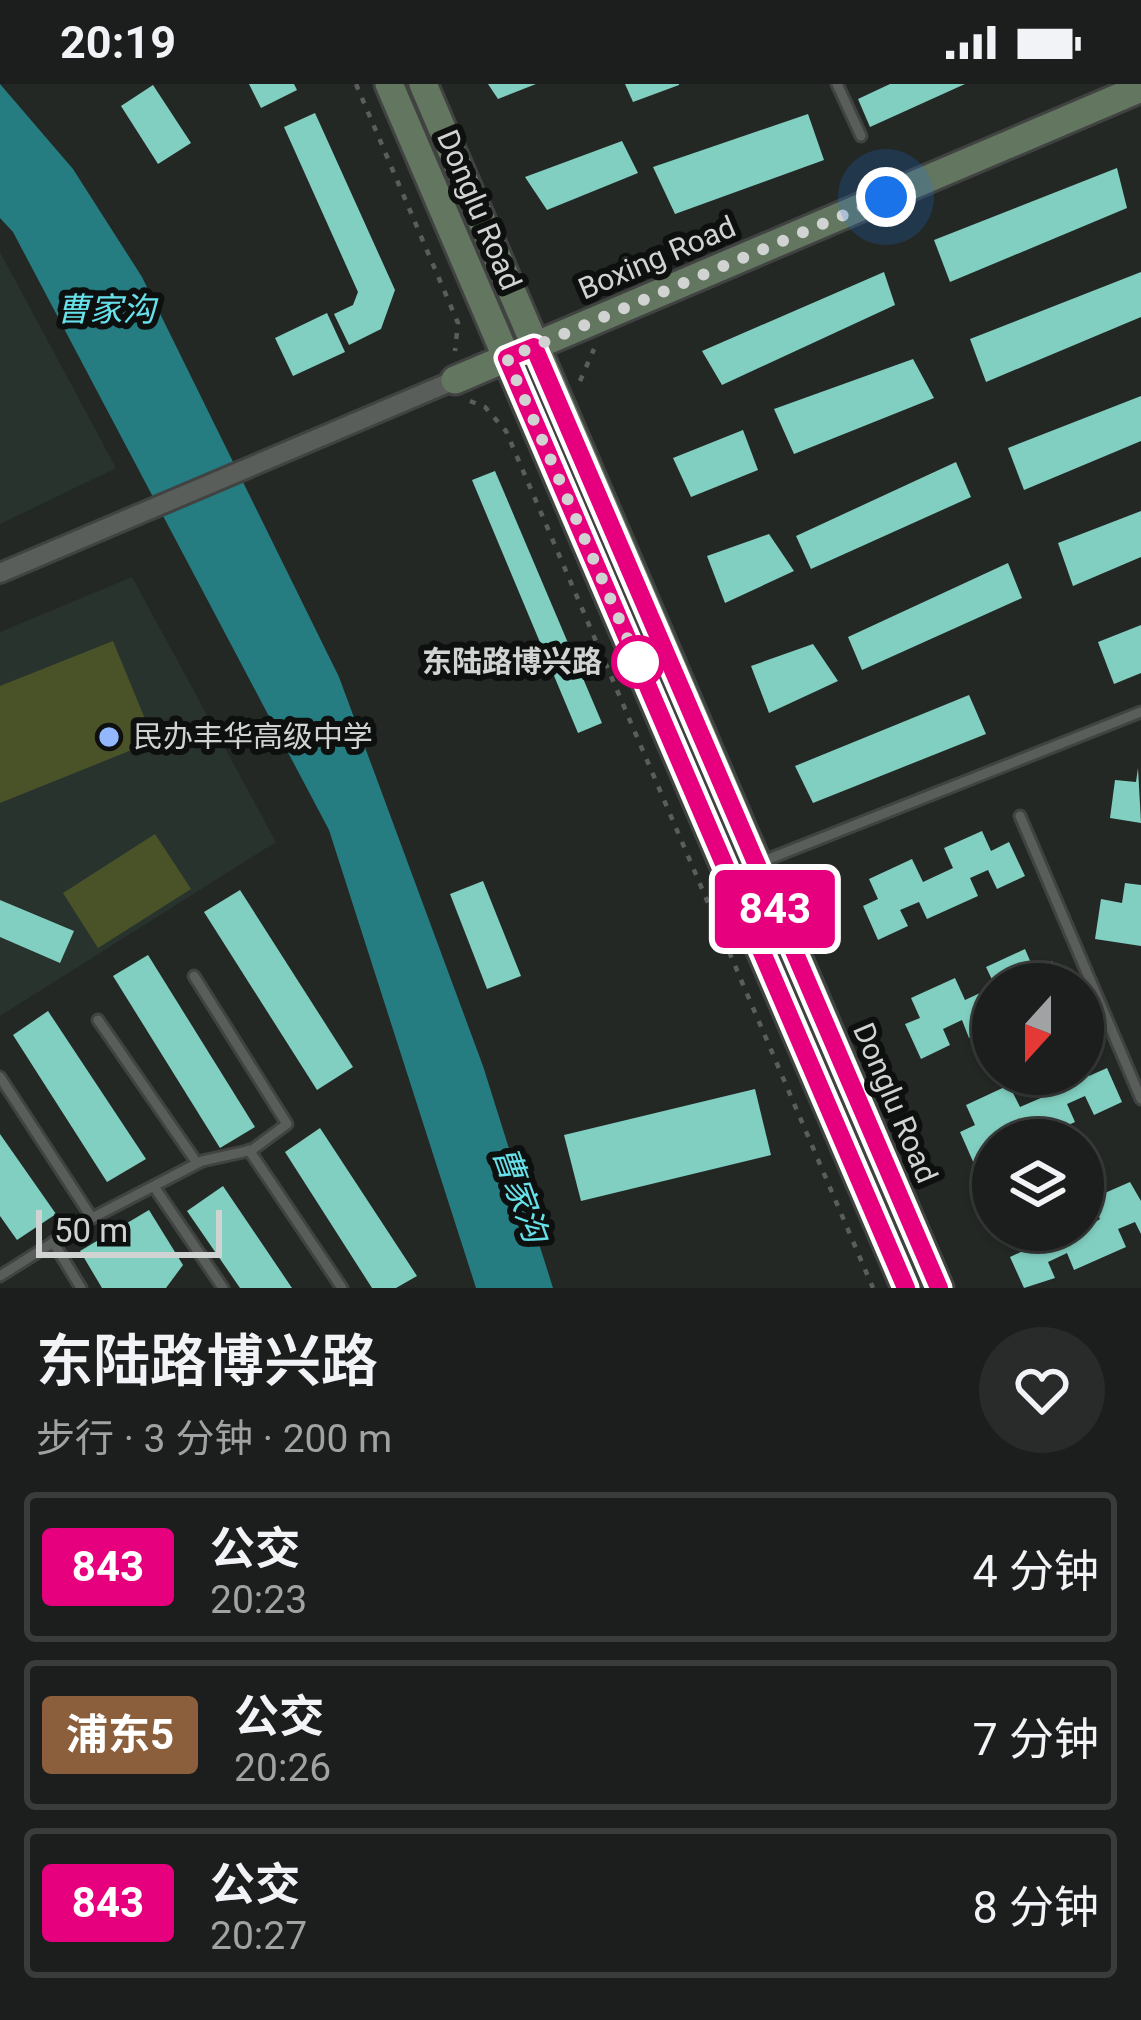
<!DOCTYPE html>
<html lang="zh">
<meta charset="utf-8">
<style>
:root{--surface:#1b1e1c;--page:#282b29;--text:#f1f3f6;--muted:#a0a2a3;--line:#393c3b}
body{margin:0;font-family:Roboto,"Noto Sans SC",sans-serif;background:var(--page);color:var(--text);height:100vh;display:flex;flex-direction:column;font-size:45px;white-space:nowrap}
*{box-sizing:border-box;margin:0}
p{font-size:39px;color:var(--muted)}
.icon{flex:none;width:66px;height:66px;fill:none;stroke:currentColor;stroke-width:2;stroke-linecap:round;stroke-linejoin:round}
.map{position:relative;height:1204px;overflow:hidden}
.side{display:flex;flex-direction:column;background:var(--surface);flex:1}
.side>*{flex:none}
.badge{padding:0 24px;border-radius:9px;font-size:42px;line-height:78px}
.needle{width:78px;rotate:201deg}
.tools{position:absolute;left:972px;top:879px;display:grid;gap:24px}
.tools a{display:grid;place-items:center;width:132px;height:132px;border-radius:50%;background:var(--surface);box-shadow:0 3px 9px #0004,0 0 0 3px var(--line);font-size:60px}
.scale{position:absolute;left:36px;bottom:30px;width:186px;box-sizing:border-box;padding-left:12px;border:6px solid #d0d3d1;border-top:0;font-size:33px;line-height:42px;white-space:nowrap;color:#d0d3d1;-webkit-text-stroke:9px #0e100f;paint-order:stroke}
.you{position:absolute;width:60px;height:60px;margin:-30px;border:9px solid #fff;border-radius:50%;background:#1a73e8;box-shadow:0 0 0 18px #1a73e833}
.map>.badge{position:absolute;translate:-50% -50%;box-shadow:0 0 0 6px #fff}
.round{display:grid;place-items:center;flex:none;width:126px;height:126px;border-radius:63px;background:var(--page)}
.summary{display:flex;align-items:center;justify-content:space-between;height:204px;padding:0 36px}
h1{font-size:57px;font-weight:600;line-height:90px}
ul{padding:0;list-style:none}
li{display:flex;align-items:center;gap:36px;height:150px;margin:0 24px 18px;padding:0 12px;border:6px solid var(--line);border-radius:12px}
li div{flex:1}
li b{display:block;font-size:45px}
li em{font-style:normal}
li .badge{min-width:132px;font-weight:700;text-align:center}
.status{display:flex;justify-content:space-between;align-items:center;height:84px;padding:0 60px;background:var(--surface);direction:ltr}
.status svg{height:33px;fill:currentColor}
.map>svg:first-child{display:block}
.built{fill:#29332e}
.green{fill:#4a5328}
.water{fill:#257c81}
.building{fill:#81cfc0}
.lines{fill:none;stroke-linecap:round;stroke-linejoin:round}
.lane-casing{stroke:#404341;stroke-width:15}
.street-casing{stroke:#404341;stroke-width:24}
.secondary-casing{stroke:#404341;stroke-width:33}
.path{stroke:#5a5e5b;stroke-width:4.5;stroke-dasharray:6 9;stroke-linecap:butt}
.lane{stroke:#595e5b;stroke-width:9}
.street{stroke:#595e5b;stroke-width:18}
.secondary{stroke:#637660;stroke-width:27}
.line-casing{stroke:#fff;stroke-width:27}
.line{stroke:#e6007e;stroke-width:18}
.walk{stroke:#d0d3d1;stroke-width:12;stroke-dasharray:0 21.6}
.stop-dot{fill:#fff;stroke:#e6007e;stroke-width:6}
.poi-dot{fill:#92b7fd;stroke:#0e100f;stroke-width:4.5}
.labels{text-anchor:middle;stroke-width:12;stroke-linejoin:round;paint-order:stroke}
.street-label{font-size:30px;fill:#d0d3d1;stroke:#0e100f}
.stop-label{font-size:30px;font-weight:bold;fill:#d0d3d1;stroke:#0e100f;text-anchor:end}
.poi-label{font-size:30px;fill:#d0d3d1;stroke:#0e100f;text-anchor:start}
.water-label{font-size:33px;font-style:italic;fill:#66e1ea;stroke:#0e100f}
</style>
<div class="status"><b>20:19</b><svg viewBox="0 0 49 12"><path d="M0 12V9h3v3zM5 12V6h3v6zM10 12V3h3v9zM15 12V0h3v12zM26 1h20v11H26zM47 4h2v5h-2z"/></svg></div>
<div class="map">
<svg width="1141" height="1204" viewBox="0 0 1141 1204">
<rect width="100%" height="100%" fill="#242825"/>
<g class="built">
<polygon points="0,168 116,384 0,440"/>
<polygon points="132,493 276,758 0,932 0,548"/>
</g>
<g class="green">
<polygon points="113,557 154,657 0,719 0,602"/>
<polygon points="155,750 191,805 98,864 63,809"/>
</g>
<polygon class="water" points="0,0 73,85 142,193 339,593 483,982 553,1204 476,1204 329,746 13,148 0,134"/>
<g class="building">
<polygon points="249,0 294,0 297,6 261,24"/>
<polygon points="488,0 536,0 498,15"/>
<polygon points="625,0 679,0 679,1 633,18"/>
<polygon points="890,0 965,0 870,43 858,15"/>
<polygon points="153,1 191,59 158,80 121,22"/>
<polygon points="315,29 395,206 381,245 349,261 334,230 353,221 358,208 284,43"/>
<polygon points="808,30 824,76 675,130 653,83"/>
<polygon points="622,57 638,89 547,126 525,93"/>
<polygon points="1117,84 1127,124 950,198 934,156"/>
<polygon points="884,188 895,221 722,301 702,267"/>
<polygon points="1141,188 1141,233 986,298 970,255"/>
<polygon points="327,229 345,268 293,292 275,254"/>
<polygon points="913,275 934,314 794,370 774,325"/>
<polygon points="1141,312 1141,357 1024,406 1008,364"/>
<polygon points="743,346 758,386 691,413 673,374"/>
<polygon points="956,378 971,413 811,485 796,452"/>
<polygon points="495,387 602,639 578,649 472,396"/>
<polygon points="1141,427 1141,473 1073,502 1058,459"/>
<polygon points="769,450 794,487 725,519 707,472"/>
<polygon points="1008,479 1022,514 862,586 848,553"/>
<polygon points="1141,541 1141,589 1114,600 1098,558"/>
<polygon points="813,560 838,597 769,629 751,582"/>
<polygon points="969,611 986,650 813,719 795,682"/>
<polygon points="1138,684 1141,739 1110,734 1115,696 1136,698"/>
<polygon points="982,747 991,767 1009,758 1025,792 997,805 988,786 970,794 978,812 927,835 919,818 900,826 908,842 878,856 863,822 878,815 869,795 912,775 923,798 953,784 944,764"/>
<polygon points="483,797 521,892 487,905 450,810"/>
<polygon points="1125,799 1141,801 1141,862 1095,855 1101,815 1122,819"/>
<polygon points="240,806 353,983 317,1006 204,828"/>
<polygon points="0,816 74,847 60,879 0,853"/>
<polygon points="1025,865 1034,886 1052,877 1062,900 994,900 986,883"/>
<polygon points="148,871 255,1043 220,1064 113,892"/>
<polygon points="955,894 965,916 993,903 993,943 969,954 962,936 943,945 950,961 921,975 905,940 920,934 911,914"/>
<polygon points="48,927 146,1075 107,1098 13,951"/>
<polygon points="1083,980 1089,992 1107,984 1122,1018 1094,1031 1085,1012 1067,1020 1075,1038 1035,1056 1022,1056 1016,1044 993,1056 993,1074 975,1082 960,1048 975,1041 966,1021 1009,1001 1020,1023 1050,1010 1041,990 1083,990"/>
<polygon points="755,1005 771,1071 581,1117 564,1051"/>
<polygon points="320,1044 417,1192 396,1204 372,1204 285,1068"/>
<polygon points="0,1050 56,1130 17,1156 0,1132"/>
<polygon points="1130,1098 1141,1117 1141,1150 1135,1138 1118,1145 1126,1163 1074,1186 1067,1169 1048,1178 1055,1194 1024,1204 1010,1173 1025,1166 1016,1146 1083,1146 1100,1135 1091,1115"/>
<polygon points="223,1102 292,1204 240,1204 187,1127"/>
<polygon points="149,1126 183,1181 166,1204 102,1204 80,1167"/>
</g>
<g class="lines">
<defs>
<g id="lane">
<polyline points="837,0 861,52"/>
<polyline points="1020,732 1141,1015"/>
<polyline points="761,778 1141,628"/>
<polyline points="98,936 197,1079"/>
<polyline points="0,993 92,1134"/>
<polyline points="249,1066 342,1204"/>
<polyline points="155,1104 223,1204"/>
<polyline points="53,1158 81,1204"/>
<polyline points="0,1192 92,1134 202,1077 252,1066 287,1040 194,892"/>
</g>
<polyline id="street" points="0,489 455,296"/>
<g id="secondary">
<polyline points="389,0 906,1204"/>
<polyline points="423,0 939,1204"/>
<polyline points="455,296 1141,4"/>
</g>
</defs>
<use href="#lane" class="lane-casing"/>
<use href="#street" class="street-casing"/>
<use href="#secondary" class="secondary-casing"/>
<g class="path">
<polyline points="356,0 458,239 455,267"/>
<polyline points="580,297 594,265"/>
<polyline points="470,317 485,323 506,347 873,1204"/>
</g>
<use href="#lane" class="lane"/>
<use href="#street" class="street"/>
<use href="#secondary" class="secondary"/>
</g>
<g class="lines">
<defs>
<polyline id="line" points="906,1204 507,274 534,263 939,1204"/>
</defs>
<use href="#line" class="line-casing"/>
<use href="#line" class="line"/>
<polyline class="walk" points="638,578 641,586 507,274 886,113"/>
</g>
<circle class="stop-dot" cx="638" cy="578" r="24"/>
<circle class="poi-dot" cx="109" cy="653" r="12"/>
<g class="labels">
<g class="street-label">
<text transform="translate(479 126) rotate(67)" y="10">Donglu Road</text>
<text transform="translate(657 174) rotate(-23)" y="10">Boxing Road</text>
<text transform="translate(895 1019) rotate(67)" y="10">Donglu Road</text>
</g>
<g class="stop-label">
<text x="602" y="588">东陆路博兴路</text>
</g>
<g class="poi-label">
<text x="133" y="663">民办丰华高级中学</text>
</g>
<g class="water-label">
<text x="106" y="237">曹家沟</text>
<text transform="translate(521 1110) rotate(70)" y="12">曹家沟</text>
</g>
</g>
</svg>
<div class="tools">
<a><svg class="needle" viewBox="-14 -14 28 28"><path d="M0-13l5 13h-10z" fill="#e53935"/><path d="M0 13l5-13h-10z" fill="#a0a2a3"/></svg></a>
<a><svg class="icon" aria-label="layers" viewBox="0 0 24 24"><path d="M12 4l9 5-9 5-9-5zM3 14l9 5 9-5"/></svg></a>
</div>
<div class="scale">50 m</div>
<div class="you" style="left:886px;top:113px"></div>
<b class="badge" style="left:775px;top:825px;background:#e6007e;color:#fff">843</b>
</div>
<section class="side">
<div class="summary"><div><h1>东陆路博兴路</h1><p>步行 · 3 分钟 · 200 m</p></div><a class="round"><svg class="icon" aria-label="heart" viewBox="0 0 24 24"><path d="M12 20l-8-8c-3-5 5-10 8-4 3-6 11-1 8 4z"/></svg></a></div>
<ul>
<li><span class="badge" style="background:#e6007e;color:#fff">843</span><div><b>公交</b><p>20:23</p></div><em>4 分钟</em></li>
<li><span class="badge" style="background:#8b5e3c;color:#fff">浦东5</span><div><b>公交</b><p>20:26</p></div><em>7 分钟</em></li>
<li><span class="badge" style="background:#e6007e;color:#fff">843</span><div><b>公交</b><p>20:27</p></div><em>8 分钟</em></li>
</ul>
</section>
